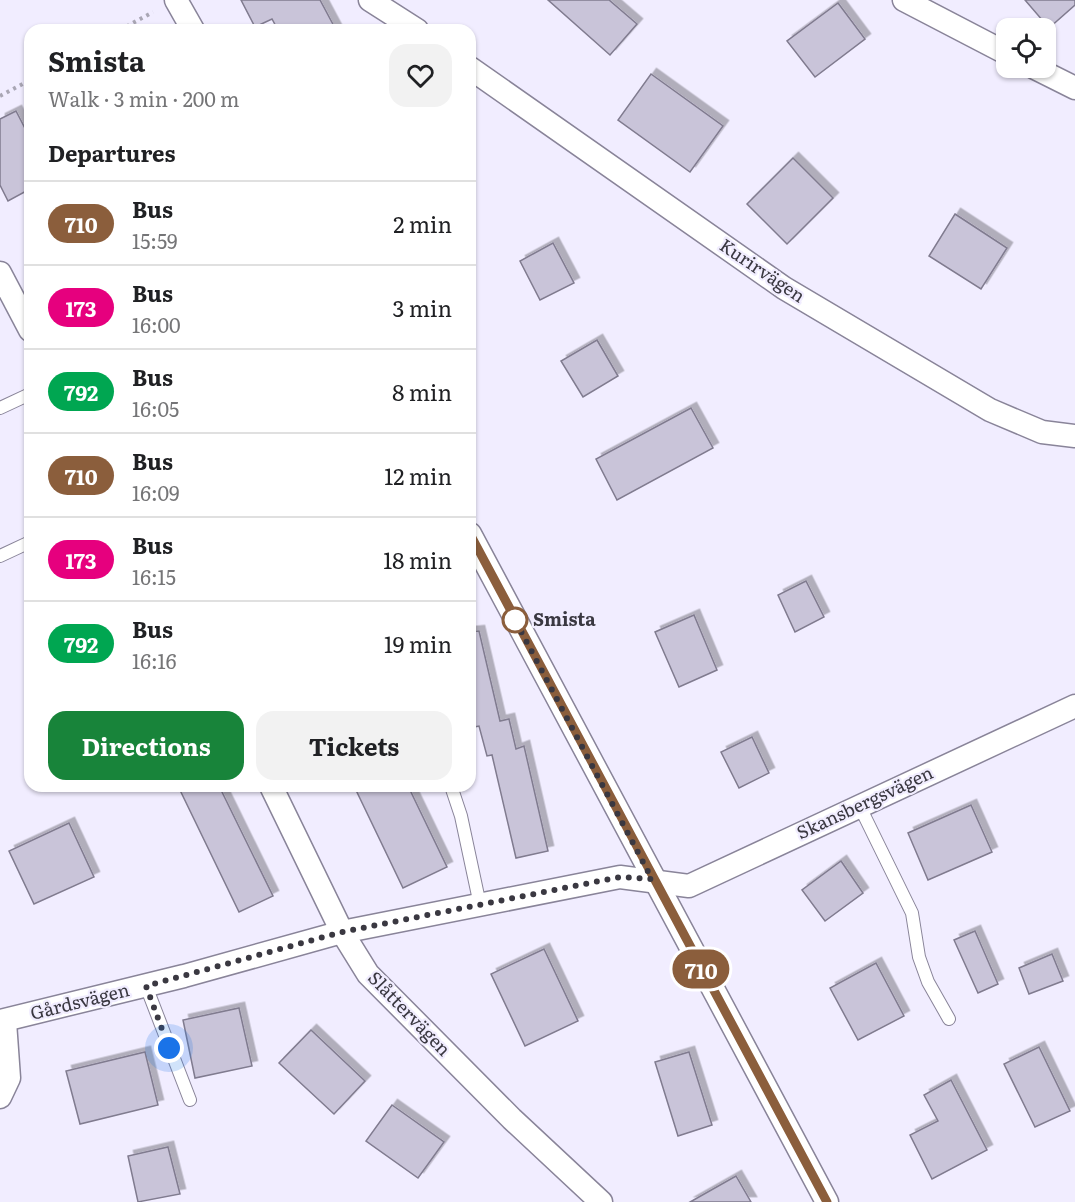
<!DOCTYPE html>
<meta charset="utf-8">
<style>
:root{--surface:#fff;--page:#f2f2f2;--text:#202124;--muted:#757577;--line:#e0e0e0;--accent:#18843a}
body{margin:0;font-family:Literata,serif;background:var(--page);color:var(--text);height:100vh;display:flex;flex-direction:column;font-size:22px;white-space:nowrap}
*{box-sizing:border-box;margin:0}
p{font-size:20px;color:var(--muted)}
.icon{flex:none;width:33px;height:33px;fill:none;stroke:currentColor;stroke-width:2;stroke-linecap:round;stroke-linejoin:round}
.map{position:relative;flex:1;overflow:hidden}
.side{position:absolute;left:24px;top:24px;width:452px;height:768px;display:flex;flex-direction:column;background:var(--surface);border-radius:18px;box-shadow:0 2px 4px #0004}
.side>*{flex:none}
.badge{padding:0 12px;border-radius:20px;font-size:21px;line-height:39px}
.controls{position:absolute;left:996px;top:18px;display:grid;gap:12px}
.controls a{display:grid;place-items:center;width:60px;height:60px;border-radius:12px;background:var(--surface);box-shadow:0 2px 4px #0004;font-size:30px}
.you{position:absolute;width:30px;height:30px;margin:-15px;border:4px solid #fff;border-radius:50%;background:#1a73e8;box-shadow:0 0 0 9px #1a73e833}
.map>.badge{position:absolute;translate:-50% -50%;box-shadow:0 0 0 3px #fff}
h2{padding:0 24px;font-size:22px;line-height:54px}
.round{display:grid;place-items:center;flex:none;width:63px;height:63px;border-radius:18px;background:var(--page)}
.headline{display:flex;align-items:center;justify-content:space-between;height:102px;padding:0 24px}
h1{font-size:28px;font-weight:700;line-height:45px}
.action{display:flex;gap:12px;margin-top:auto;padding:12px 24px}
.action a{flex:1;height:69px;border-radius:18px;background:var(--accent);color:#fff;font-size:24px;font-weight:700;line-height:69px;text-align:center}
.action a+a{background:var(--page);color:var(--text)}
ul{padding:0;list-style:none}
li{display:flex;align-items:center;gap:18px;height:84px;padding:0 24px;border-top:2px solid var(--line)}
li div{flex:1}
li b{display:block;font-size:22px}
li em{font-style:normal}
li .badge{min-width:66px;font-weight:700;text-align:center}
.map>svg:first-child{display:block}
.building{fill:#c9c4d9;stroke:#807b8f;stroke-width:1.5;filter:url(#shadow)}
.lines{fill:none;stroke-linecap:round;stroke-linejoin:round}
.lane-casing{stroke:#898499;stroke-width:14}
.street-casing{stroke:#898499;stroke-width:25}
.path{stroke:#a9a6b4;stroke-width:4;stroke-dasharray:3 4.5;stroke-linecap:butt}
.lane{stroke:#fff;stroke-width:12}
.street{stroke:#fff;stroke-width:22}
.line-casing{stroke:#fff;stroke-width:14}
.line{stroke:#8b5e3c;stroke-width:9}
.walk{stroke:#3a3841;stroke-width:6;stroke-dasharray:0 10.8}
.stop-dot{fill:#fff;stroke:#8b5e3c;stroke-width:3}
.labels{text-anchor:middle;stroke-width:4.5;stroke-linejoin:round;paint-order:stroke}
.street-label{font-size:18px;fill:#3a3841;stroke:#f1edff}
.stop-label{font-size:18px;font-weight:bold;fill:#3a3841;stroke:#f1edff;text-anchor:start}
</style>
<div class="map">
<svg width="1075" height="1202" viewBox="0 0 1075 1202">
<defs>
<filter id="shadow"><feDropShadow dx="5.5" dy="-5.5" stdDeviation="0" flood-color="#0004"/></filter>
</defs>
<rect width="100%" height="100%" fill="#f1edff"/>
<g class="building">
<polygon points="241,0 320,0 336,30 278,30 272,19 255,27"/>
<polygon points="548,0 609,0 637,24 610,55"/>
<polygon points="1025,0 1075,0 1075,5 1049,28"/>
<polygon points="838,3 865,39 815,77 787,41"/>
<polygon points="651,74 723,126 690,172 618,120"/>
<polygon points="16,111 30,138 30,189 8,201 0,185 0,119"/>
<polygon points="793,158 833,198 787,244 747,204"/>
<polygon points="955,214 1007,248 981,289 929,256"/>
<polygon points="553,243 574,283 540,300 520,261"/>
<polygon points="597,340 618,376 583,397 561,361"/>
<polygon points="691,408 713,448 617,500 596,459"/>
<polygon points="806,581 824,617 795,632 778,595"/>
<polygon points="694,615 717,670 679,687 655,632"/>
<polygon points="479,631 500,721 509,719 516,749 524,746 548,851 516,858 492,755 487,756 479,726 474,727 470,709 470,632"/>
<polygon points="752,737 769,773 739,788 721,752"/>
<polygon points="178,786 219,786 273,896 239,912"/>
<polygon points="354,786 408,786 447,867 403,888"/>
<polygon points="971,805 992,852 928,880 908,833"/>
<polygon points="69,823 94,877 34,904 9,851"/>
<polygon points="841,861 863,893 825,921 802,890"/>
<polygon points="975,931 998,984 978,993 954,940"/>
<polygon points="544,949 578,1021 525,1046 491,974"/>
<polygon points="1052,954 1063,981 1029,994 1019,968"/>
<polygon points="876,963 904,1016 858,1040 830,988"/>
<polygon points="239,1008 252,1066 195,1078 183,1020"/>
<polygon points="311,1030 365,1081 334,1114 279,1063"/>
<polygon points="1039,1047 1070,1111 1035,1127 1004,1064"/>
<polygon points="145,1052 158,1105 80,1124 66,1071"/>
<polygon points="689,1052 712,1125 678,1136 655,1062"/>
<polygon points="951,1080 987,1150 932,1179 910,1135 938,1121 924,1095"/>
<polygon points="392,1105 444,1142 418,1178 366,1141"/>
<polygon points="168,1147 180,1194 138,1202 128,1156"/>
<polygon points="736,1176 751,1202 690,1202"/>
</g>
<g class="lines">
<defs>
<g id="lane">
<polyline points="0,408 30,394"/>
<polyline points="0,556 30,542"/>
<polyline points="451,786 461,816 480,905"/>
<polyline points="859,805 912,913 919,957 928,982 949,1019"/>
<polyline points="146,986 190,1100"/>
</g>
<g id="street">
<polyline points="176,0 193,30"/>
<polyline points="370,0 417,30"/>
<polyline points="904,0 1006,53"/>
<polyline points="470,68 784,288 990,410 1042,432 1075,436"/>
<polyline points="1035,68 1075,88"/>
<polyline points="0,273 30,330"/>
<polyline points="470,534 827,1202"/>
<polyline points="271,786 342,932 368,974 512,1119 601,1202"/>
<polyline points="0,1021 184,976 342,932 620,877 689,886 1075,706"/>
<polyline points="0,1097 9,1078 5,1022"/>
</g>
</defs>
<use href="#lane" class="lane-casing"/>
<use href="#street" class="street-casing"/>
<g class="path">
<polyline points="120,30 153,12"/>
<polyline points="0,96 30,80"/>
</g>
<use href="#lane" class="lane"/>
<use href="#street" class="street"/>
</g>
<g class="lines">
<defs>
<polyline id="line" points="470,534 827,1202"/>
</defs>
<use href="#line" class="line-casing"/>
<use href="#line" class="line"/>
<polyline class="walk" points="169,1048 146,986 342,932 620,877 652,879 515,620"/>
</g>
<circle class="stop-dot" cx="515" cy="620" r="12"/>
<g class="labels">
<g class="street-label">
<text transform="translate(762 271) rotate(34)" y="6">Kurirvägen</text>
<text transform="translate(865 803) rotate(-25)" y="6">Skansbergsvägen</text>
<text transform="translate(80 1002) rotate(-14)" y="6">Gårdsvägen</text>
<text transform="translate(409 1014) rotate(46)" y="6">Slåttervägen</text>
</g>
<g class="stop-label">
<text x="533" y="626">Smista</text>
</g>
</g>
</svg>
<div class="controls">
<a><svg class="icon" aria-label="locate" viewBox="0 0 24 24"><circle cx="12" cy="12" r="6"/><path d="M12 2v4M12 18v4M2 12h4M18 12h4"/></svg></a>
</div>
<div class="you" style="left:169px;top:1048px"></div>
<b class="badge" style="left:701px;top:969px;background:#8b5e3c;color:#fff">710</b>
<section class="side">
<div class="headline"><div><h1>Smista</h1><p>Walk · 3 min · 200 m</p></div><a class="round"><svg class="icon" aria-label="heart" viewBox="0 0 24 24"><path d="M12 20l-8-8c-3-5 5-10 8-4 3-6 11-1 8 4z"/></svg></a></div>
<h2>Departures</h2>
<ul>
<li><span class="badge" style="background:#8b5e3c;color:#fff">710</span><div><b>Bus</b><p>15:59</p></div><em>2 min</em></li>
<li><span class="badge" style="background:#e6007e;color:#fff">173</span><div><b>Bus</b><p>16:00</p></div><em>3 min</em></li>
<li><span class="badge" style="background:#00a651;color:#fff">792</span><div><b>Bus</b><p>16:05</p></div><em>8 min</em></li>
<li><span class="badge" style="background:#8b5e3c;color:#fff">710</span><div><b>Bus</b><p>16:09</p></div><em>12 min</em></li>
<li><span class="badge" style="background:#e6007e;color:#fff">173</span><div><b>Bus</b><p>16:15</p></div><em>18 min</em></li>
<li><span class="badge" style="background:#00a651;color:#fff">792</span><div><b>Bus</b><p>16:16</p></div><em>19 min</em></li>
</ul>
<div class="action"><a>Directions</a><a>Tickets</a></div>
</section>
</div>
